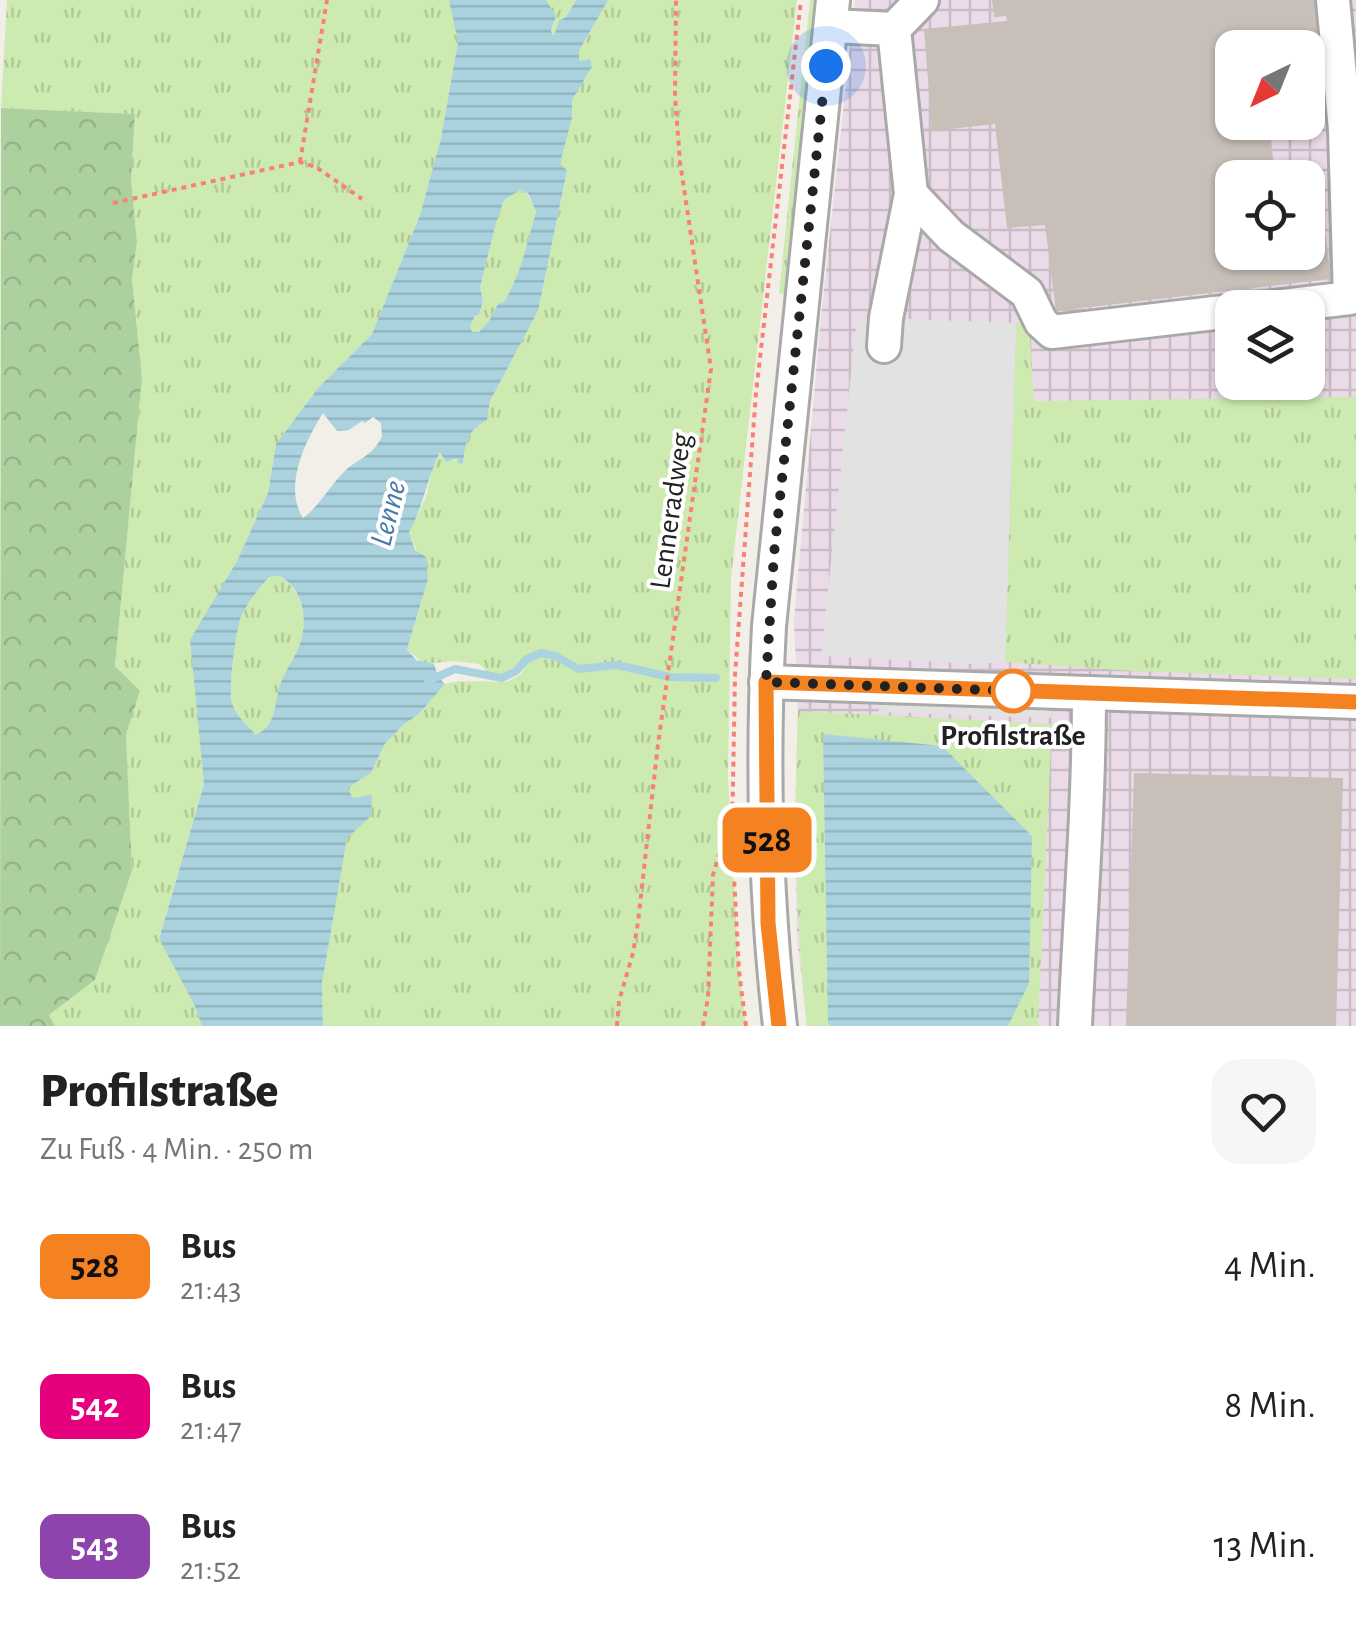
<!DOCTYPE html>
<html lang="de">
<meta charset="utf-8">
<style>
:root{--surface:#fff;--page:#f6f6f6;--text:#222;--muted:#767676}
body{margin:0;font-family:"Alegreya Sans",sans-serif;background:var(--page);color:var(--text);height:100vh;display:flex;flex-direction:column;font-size:38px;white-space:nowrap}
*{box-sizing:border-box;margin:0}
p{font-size:32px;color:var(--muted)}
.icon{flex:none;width:55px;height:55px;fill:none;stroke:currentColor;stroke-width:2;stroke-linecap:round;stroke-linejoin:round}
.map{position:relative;height:1026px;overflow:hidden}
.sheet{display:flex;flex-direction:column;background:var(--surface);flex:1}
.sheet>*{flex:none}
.badge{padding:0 20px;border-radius:15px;font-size:35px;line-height:65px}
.needle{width:65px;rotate:223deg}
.tools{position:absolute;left:1215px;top:30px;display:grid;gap:20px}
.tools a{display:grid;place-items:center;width:110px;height:110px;border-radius:20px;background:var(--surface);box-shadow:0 2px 8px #0004;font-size:50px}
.you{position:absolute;width:50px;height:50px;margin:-25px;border:8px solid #fff;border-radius:50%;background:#1a73e8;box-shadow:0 0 0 15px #1a73e833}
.map>.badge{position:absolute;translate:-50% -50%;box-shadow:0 0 0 5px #fff}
.round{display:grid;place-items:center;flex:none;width:105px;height:105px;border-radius:30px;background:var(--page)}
.overview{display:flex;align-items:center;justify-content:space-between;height:170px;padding:0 40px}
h1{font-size:48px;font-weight:800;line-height:75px}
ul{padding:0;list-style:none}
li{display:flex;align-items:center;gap:30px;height:140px;padding:0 40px}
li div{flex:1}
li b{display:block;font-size:38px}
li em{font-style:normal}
li .badge{min-width:110px;font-weight:700;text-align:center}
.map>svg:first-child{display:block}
.industrial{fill:url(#industrial-grid);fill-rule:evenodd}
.grass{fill:url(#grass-tufts)}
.forest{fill:url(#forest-crowns)}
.parking{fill:#e2e2e2}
.water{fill:url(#water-rules);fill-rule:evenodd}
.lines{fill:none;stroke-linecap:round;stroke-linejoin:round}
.stream{stroke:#aad3df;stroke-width:8}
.building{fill:#c7bfb8}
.minor-casing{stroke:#a9a9a9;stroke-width:38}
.path{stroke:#fa8072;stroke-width:4;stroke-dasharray:5 5;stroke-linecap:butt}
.minor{stroke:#fff;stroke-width:32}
.line-casing{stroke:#fff;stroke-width:22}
.line{stroke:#f58220;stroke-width:15}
.walk{stroke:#222;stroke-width:10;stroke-dasharray:0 18}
.stop-dot{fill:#fff;stroke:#f58220;stroke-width:5}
.labels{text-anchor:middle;stroke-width:8;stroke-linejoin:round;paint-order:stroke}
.street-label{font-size:30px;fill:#222;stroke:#fff}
.stop-label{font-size:30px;font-weight:bold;fill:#222;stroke:#fff}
.water-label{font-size:32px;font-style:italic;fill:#4a7aab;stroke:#fff}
</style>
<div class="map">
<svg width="1356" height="1026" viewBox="0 0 1356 1026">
<defs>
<pattern id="industrial-grid" width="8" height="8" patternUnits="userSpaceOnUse" patternTransform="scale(2.5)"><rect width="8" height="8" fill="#ebdbe8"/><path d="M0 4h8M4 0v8" fill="none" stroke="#c9bcc7"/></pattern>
<pattern id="grass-tufts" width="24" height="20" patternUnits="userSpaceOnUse" patternTransform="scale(2.5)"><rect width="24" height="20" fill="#cdebb0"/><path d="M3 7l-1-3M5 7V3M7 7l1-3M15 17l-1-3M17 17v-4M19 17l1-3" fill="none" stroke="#b0c997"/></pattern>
<pattern id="forest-crowns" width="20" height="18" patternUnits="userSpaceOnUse" patternTransform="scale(2.5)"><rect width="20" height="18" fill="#add19e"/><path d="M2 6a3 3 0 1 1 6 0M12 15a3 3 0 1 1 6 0" fill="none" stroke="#95b388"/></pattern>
<pattern id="water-rules" width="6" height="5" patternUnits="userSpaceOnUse" patternTransform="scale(2.5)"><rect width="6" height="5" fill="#aad3df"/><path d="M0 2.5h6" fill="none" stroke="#92b5bf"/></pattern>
</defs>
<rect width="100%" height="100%" fill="#f2efe9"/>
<path class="industrial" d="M855,0h501v1026h-549l-10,-88 -2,-128 3,-99 -4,-91 27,-303zM1232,48h76v74h-76zM1232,178h76v74h-76zM1232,308h76v74h-76z"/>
<g class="grass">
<polygon points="7,0 449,0 451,3 458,42 441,138 420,215 372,334 318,388 276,444 268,493 237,561 191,640 204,784 159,938 194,1004 202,1026 55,1026 49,1015 95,980 132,871 126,735 140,692 115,666 142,378 132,279 137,242 131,180 135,114 1,108"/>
<polygon points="546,0 576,0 554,37 551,31 555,22"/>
<path d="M608,0h189l-66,578 -3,199 11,194 7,55h-423l-1,-43 31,-185 -6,-10 24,-15 13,-28 20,-21 14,-9 27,-31 14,-3 48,1 14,-8 8,-13 15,-5 38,16 21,-4c-29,1 -36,-13 -63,-18l-37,24 -14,-1 -10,-9 -24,-3 -31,3 -17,-15 21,-70 -19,-47 17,-35 7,-31 8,-15 10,10 6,-3 6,5c3,-22 4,-32 24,-43l3,-19 48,-90 29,-139 -8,-9 13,-45v-18l20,-33 -13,-6v-10z"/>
<polygon points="810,0 820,0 786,296 779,293"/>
<path d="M520,190l7,3 9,19c-9,31 -15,62 -32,91l-6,1 -9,17 -10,11h-8l-1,-6 5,-11h4l4,-13 -3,-15 16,-64 8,-23z"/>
<polygon points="1016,323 1029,324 1034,401 1356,397 1356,679 1132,671 1005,662"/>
<path d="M279,576c21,10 28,38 23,61 -4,18 -18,33 -23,51 -5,19 -3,37 -23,47 -8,-9 -20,-19 -24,-32 -4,-12 4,-74 9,-86 6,-14 18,-29 28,-40z"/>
<path d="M798,711l254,13 -14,302h-231c-12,-105 -13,-209 -9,-315z"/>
</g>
<polygon class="forest" points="1,108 135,114 131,180 137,242 132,279 142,378 115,666 140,691 126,735 132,871 95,980 49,1015 55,1026 0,1026"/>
<g class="parking">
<polygon points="857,317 1016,323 1005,662 977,664 821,656"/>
<polygon points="878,698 1051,703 1051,718 879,712"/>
</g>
<g class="water">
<path d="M449,0h97l10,16 -5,15 3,5 5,-15 7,-4 10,-17h32l-29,51v10l11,-2 2,8 -20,33v18l-12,45 7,8 -29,140 -48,90 -3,19c-20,11 -21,21 -24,43l-4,1 -2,-6 -11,4 -6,-10c-13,26 -16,53 -31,80l6,18 11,7 2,22 -21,70 9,11 18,4 4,13 7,7 -27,31 -14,9 -20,21 -13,28 -24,15 6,10 19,-3 -1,21 -24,22 -25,145 1,43h-121l-8,-22 -35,-65 45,-155 -14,-144 47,-79 31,-68 8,-49 42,-56 54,-54 48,-119 21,-77 17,-96zM520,190l8,3 8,19c-9,31 -15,62 -32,90l-6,2 -9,17 -10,11h-7l-2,-6 5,-10 4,-1 4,-14 -3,-14 16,-64 8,-23zM323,413l14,18 12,-1 13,-9 3,2 8,-6 8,6 1,13c-9,21 -27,23 -41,39 -13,14 -22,31 -38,43 -20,-31 2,-77 20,-105zM279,576c22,10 28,38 23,61 -4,18 -18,33 -23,51 -5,19 -3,37 -23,47 -8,-9 -20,-19 -24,-32 -4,-12 4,-74 9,-86 6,-14 18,-29 28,-40z"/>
<polygon points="823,734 942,746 1032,836 1029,983 1008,1026 831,1026 828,1023"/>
</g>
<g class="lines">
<polyline class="stream" points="428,681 455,669 502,678 516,671 527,659 541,653 555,656 579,669 617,665 670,677 716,678"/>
</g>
<g class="building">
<polygon points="992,0 1320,0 1328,85 1308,88 1308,48 1232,48 1232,122 1269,122 1275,178 1232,178 1232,252 1308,252 1308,195 1320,193 1331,279 1056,311 1045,225 1007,228 995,124 932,131 924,29 1007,21 1006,16 994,17"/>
<polygon points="1134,773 1343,778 1336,1026 1126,1026"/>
</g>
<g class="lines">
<defs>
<g id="minor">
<polyline points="831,26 894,29 911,194 886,318 884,346"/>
<polyline points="894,29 922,0"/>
<polyline points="911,194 951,236 1027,293 1041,322 1052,332 1232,311"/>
<polyline points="1264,308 1350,298 1345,130 1333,0"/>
<polyline points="766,682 1356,702"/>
<path d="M780,1026c-15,-133 -18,-267 -11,-400l64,-626"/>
<path d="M1075,1026c5,-111 14,-222 14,-333"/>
</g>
</defs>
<use href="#minor" class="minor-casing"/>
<g class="path">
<polyline points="300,162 327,0"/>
<polyline points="113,203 300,162 316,167 362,199"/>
<polyline points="617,1026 619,1001 633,953 638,922 658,744 711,369 680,162 675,96 676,0"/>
<polyline points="703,1026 708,997 713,875 719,854 732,839"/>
<polyline points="746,1026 739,971 732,839 735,675 756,393 801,0"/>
</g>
<use href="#minor" class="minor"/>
</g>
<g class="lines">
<defs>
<polyline id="line" points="779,1026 768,923 766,682 1356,702"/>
</defs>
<use href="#line" class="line-casing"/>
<use href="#line" class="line"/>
<polyline class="walk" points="826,66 774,554 766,682 1013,691"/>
</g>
<circle class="stop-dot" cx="1013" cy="691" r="20"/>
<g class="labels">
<g class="street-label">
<text transform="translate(670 511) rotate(-82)" y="10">Lenneradweg</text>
</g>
<g class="stop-label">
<text x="1013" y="745">Profilstraße</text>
</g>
<g class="water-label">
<text transform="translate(387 513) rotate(-76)" y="11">Lenne</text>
</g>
</g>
</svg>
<div class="tools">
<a><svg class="needle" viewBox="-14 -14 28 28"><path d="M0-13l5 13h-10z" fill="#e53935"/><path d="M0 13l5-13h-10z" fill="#767676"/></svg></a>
<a><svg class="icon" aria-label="locate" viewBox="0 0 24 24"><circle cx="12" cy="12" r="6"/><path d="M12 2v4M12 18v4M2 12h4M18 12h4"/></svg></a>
<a><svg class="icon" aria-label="layers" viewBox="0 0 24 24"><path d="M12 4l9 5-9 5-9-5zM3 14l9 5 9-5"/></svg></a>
</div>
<div class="you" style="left:826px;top:66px"></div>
<b class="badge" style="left:767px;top:840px;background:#f58220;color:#111">528</b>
</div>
<section class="sheet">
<div class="overview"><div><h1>Profilstraße</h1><p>Zu Fuß · 4 Min. · 250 m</p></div><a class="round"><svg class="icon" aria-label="heart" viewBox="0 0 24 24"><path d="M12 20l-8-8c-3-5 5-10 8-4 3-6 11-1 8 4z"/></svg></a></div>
<ul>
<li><span class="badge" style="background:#f58220;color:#111">528</span><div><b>Bus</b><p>21:43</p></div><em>4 Min.</em></li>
<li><span class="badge" style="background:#e6007e;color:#fff">542</span><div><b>Bus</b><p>21:47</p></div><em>8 Min.</em></li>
<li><span class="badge" style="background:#8e44ad;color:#fff">543</span><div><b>Bus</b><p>21:52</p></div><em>13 Min.</em></li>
</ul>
</section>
